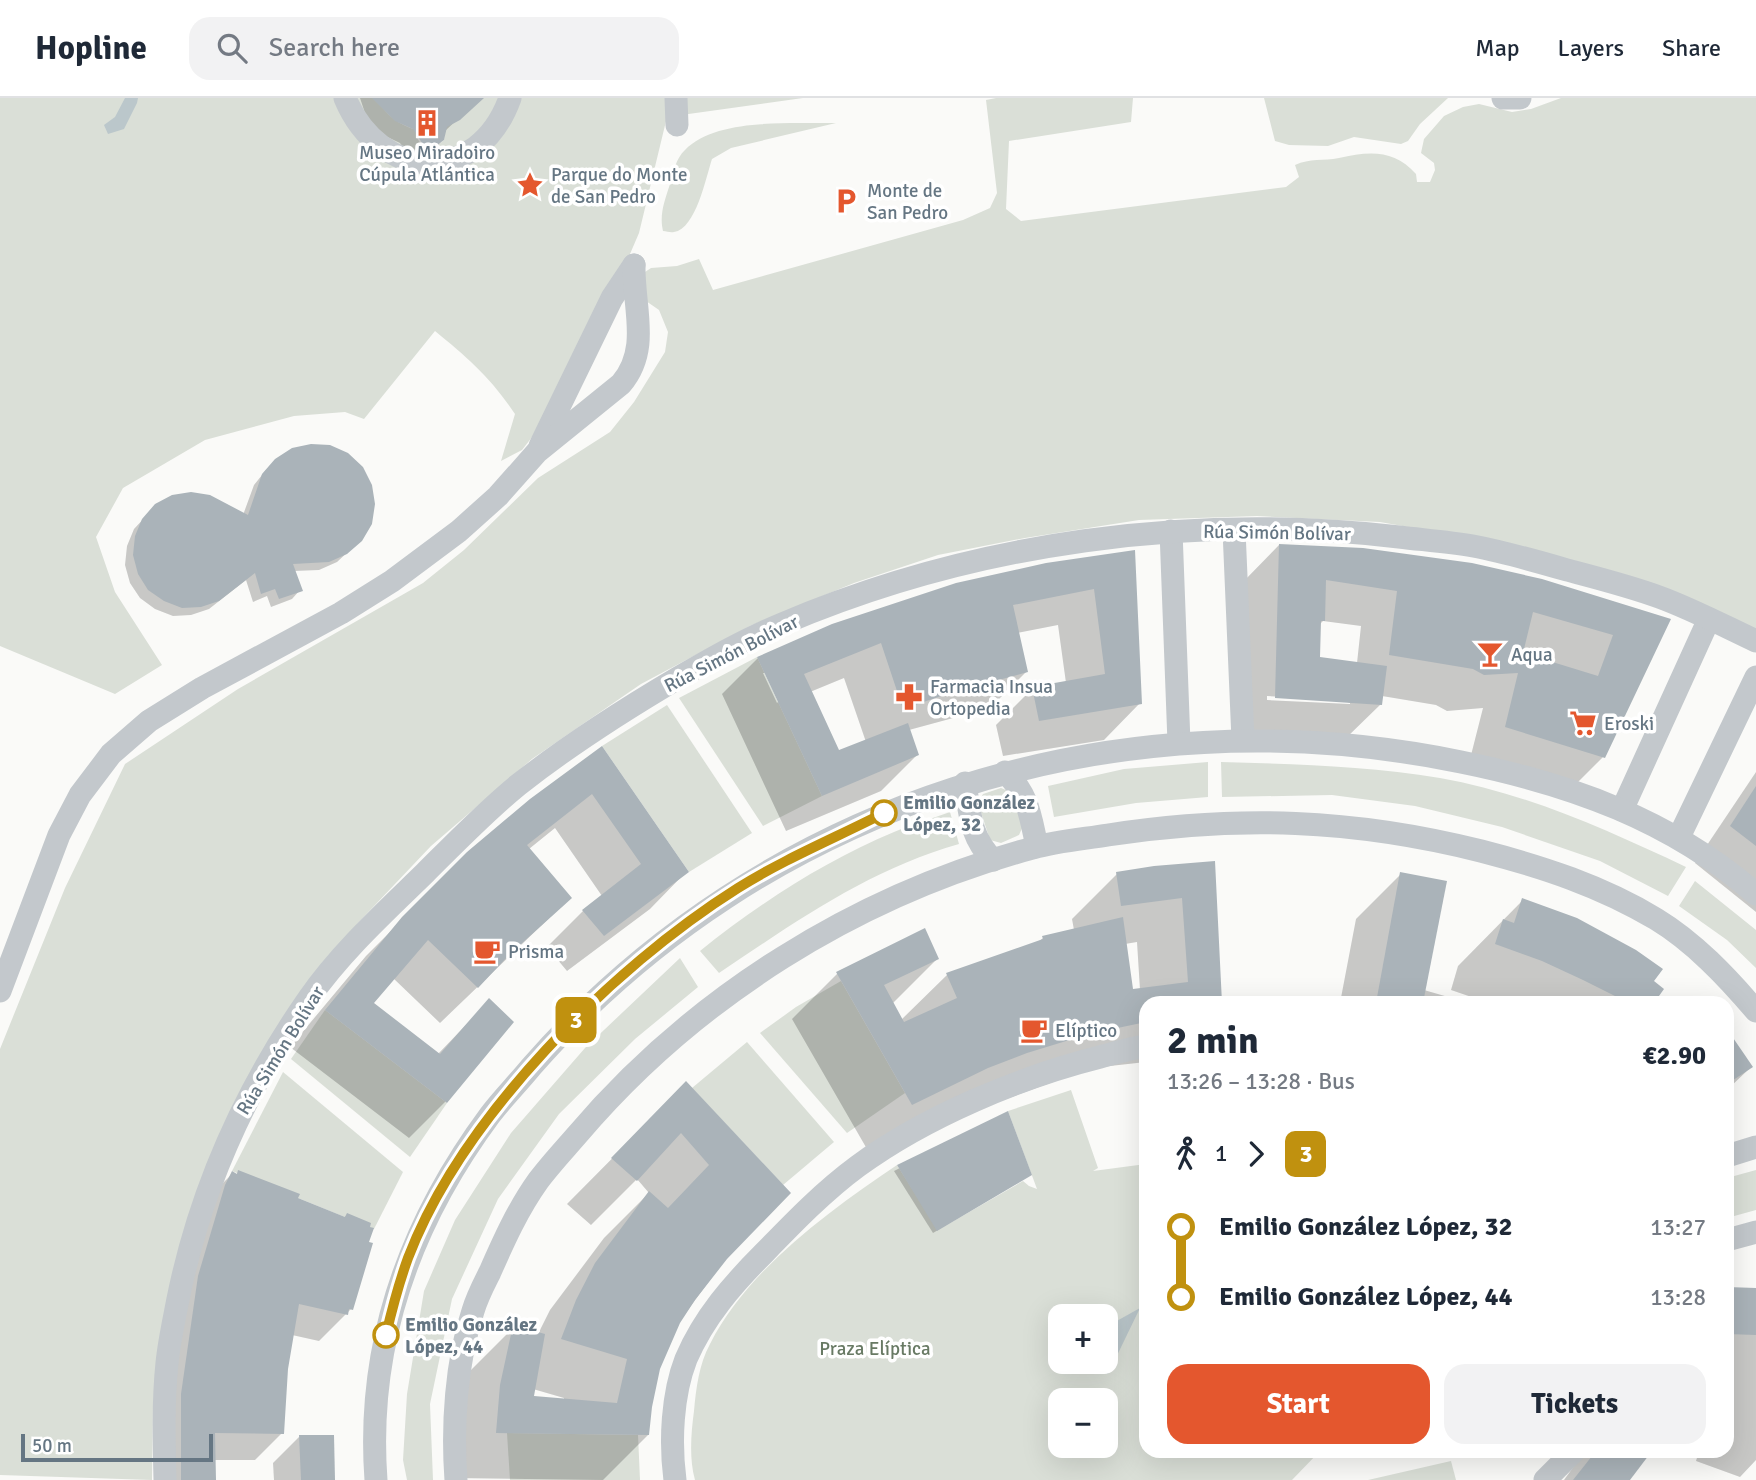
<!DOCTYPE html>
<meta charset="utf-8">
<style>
:root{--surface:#fff;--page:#f2f2f3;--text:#1f2937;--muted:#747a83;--line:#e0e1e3;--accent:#e4572e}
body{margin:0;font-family:Signika,sans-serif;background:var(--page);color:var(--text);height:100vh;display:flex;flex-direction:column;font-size:26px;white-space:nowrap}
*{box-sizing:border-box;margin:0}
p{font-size:23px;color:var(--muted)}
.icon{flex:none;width:38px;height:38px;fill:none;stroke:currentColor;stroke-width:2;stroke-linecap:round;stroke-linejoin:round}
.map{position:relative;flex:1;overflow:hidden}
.drawer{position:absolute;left:1139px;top:898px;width:595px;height:462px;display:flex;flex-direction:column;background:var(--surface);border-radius:21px;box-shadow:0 7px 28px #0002}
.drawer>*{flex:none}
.badge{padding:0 14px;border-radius:10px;font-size:24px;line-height:46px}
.tools{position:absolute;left:1048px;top:1206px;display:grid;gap:14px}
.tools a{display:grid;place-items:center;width:70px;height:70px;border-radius:14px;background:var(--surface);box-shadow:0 7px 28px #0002;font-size:35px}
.scale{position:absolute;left:21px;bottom:18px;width:192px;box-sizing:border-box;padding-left:7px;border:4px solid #657683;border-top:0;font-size:19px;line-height:24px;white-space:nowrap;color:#657683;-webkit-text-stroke:5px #fff;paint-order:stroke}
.map>.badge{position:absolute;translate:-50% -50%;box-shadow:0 0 0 4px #fff}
.legs{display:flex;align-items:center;gap:10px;height:77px;padding:0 28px;font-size:23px}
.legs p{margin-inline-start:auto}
.headline{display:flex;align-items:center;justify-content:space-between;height:119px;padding:0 28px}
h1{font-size:38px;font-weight:700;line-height:52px}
.action{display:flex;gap:14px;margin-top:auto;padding:14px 28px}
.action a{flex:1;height:80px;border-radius:21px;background:var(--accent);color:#fff;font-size:28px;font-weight:700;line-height:80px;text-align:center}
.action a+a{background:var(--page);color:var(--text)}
ul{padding:0 28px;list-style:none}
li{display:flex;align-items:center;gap:24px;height:70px;font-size:26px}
li i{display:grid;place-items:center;width:10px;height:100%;margin:0 9px;background:currentColor}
li i::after{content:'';width:18px;height:18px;margin:-9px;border:5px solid;border-radius:50%;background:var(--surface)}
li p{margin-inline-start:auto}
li:first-child i{background:linear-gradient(#0000 50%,currentColor 0)}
li:last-child i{background:linear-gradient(currentColor 50%,#0000 0)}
header{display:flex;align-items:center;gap:42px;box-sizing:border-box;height:98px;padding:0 35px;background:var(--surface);border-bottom:2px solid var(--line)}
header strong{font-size:33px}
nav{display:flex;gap:38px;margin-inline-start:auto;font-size:24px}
.search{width:490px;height:63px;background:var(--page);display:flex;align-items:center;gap:18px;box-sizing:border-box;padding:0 24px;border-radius:21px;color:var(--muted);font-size:26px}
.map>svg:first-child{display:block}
.green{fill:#dadfd7;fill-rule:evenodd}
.water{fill:#bbc7cb}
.shadow{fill:#0003;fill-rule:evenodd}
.building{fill:#aab3b9;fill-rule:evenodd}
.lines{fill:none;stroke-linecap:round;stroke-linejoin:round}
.street{stroke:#c3c8cc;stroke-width:23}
.line-1-casing{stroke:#fff;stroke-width:16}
.line-1{stroke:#c0910f;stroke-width:10}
.stop-1-dot{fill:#fff;stroke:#c0910f;stroke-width:3.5}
.labels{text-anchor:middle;stroke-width:7;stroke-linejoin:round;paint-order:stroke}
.poi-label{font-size:19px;fill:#657683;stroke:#fff;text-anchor:start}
.street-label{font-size:19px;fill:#657683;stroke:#fff}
.stop-label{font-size:19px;font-weight:bold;fill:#657683;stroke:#fff;text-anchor:start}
.park-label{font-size:19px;fill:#687a64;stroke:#fff}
</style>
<header>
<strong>Hopline</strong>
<div class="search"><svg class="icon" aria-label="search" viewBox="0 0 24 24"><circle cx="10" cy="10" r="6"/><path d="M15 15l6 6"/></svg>Search here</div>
<nav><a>Map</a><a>Layers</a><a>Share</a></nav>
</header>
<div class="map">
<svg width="1756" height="1382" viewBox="0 0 1756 1382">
<rect width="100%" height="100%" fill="#fafaf8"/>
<g class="green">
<path d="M0,0h377c8,17 22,27 40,32v8l4,6 13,4 10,-8 1,-12 32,-30h326l-136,19 -28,116 -12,28 -88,167 -17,22 -21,11 14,-47c-24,-36 -47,-56 -80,-83l-71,88 -19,-7 -51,4 -89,24 -82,48 -27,49 19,55 47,73 -47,29 -115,-48z"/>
<path d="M996,0h137l-2,24 -122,19 -3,68 15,12 265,-34 13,-10 -4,-12c15,-7 28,-4 44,-7 30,-7 55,-9 77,16l1,8h13l5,-12 -1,-7 -13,-10 3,-14 20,-23 19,-9 16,-3 33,8 19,-3 30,-11h195v532l-236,-83 -140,-25 -123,-6 -118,4 -114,18 -87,17 -84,28 -102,42 -111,59 -109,75 -101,87 -73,77 -59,83 -123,264 -23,137 -1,73 -152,-5v-426l65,-161 60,-124 113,-75 185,-106 41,-33 74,-72 72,-46 24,-30 31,-50 3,-20 -9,-22 -13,-9 -4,-27 9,-6 26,-2 22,-7 14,31 250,-70 27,-12 7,-15 -11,-93z"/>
<polygon points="1264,0 1448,0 1420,26 1408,43 1401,46 1354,39 1328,48 1289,47 1275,43"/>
<path d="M836,25l-105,25 -19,11c-6,18 -16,70 -38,73 -4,1 -7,-1 -11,-1 -4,-17 2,-31 7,-47 3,-11 6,-26 15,-34 31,-33 109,-26 151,-27z"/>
<polygon points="757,559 822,698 763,728 679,600"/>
<polygon points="667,607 752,735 689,774 602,648"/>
<polygon points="1208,664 1208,699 1136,705 1054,719 1048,688 1124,671"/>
<path d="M1221,664c73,2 146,4 219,16 86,15 167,52 246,89l-18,29 -68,-35 -98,-34 -87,-21 -83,-11 -110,2z"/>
<polygon points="1001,690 1011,694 1024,726 1019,737 1001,745 990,742 978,705 983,696"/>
<path d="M950,714l9,32c-89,25 -164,78 -240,129l-19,-22c57,-46 126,-91 194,-119 18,-8 37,-13 56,-20z"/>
<polygon points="1695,783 1756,832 1756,870 1727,842 1679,808"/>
<polygon points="680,860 698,889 635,941 559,1016 498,1101 452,1201 430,1306 433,1382 407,1382 403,1362 407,1296 424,1193 455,1122 511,1035 585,950"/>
<polygon points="841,883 905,995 847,1035 760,935 796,909"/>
<polygon points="325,912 447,1005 410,1059 291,961"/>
<polygon points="747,944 834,1044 783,1087 692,990"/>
<polygon points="283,974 403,1074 374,1131 232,1073"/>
<path d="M1071,992l27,78 -5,3 53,-7v287h174l-28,29h-597c-6,-21 -4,-47 -1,-69 2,-22 5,-47 16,-67 38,-75 119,-133 187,-179l41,65 85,-49 6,5 8,3 -29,-78zM1060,1218h46v46h-46zM1060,1302h46v46h-46z"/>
<polygon points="1756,1072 1756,1112 1727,1120 1727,1080"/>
<polygon points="507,1335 638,1337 640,1382 510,1382"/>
<polygon points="1451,1363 1456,1382 1368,1382"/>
</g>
<g class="water">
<polygon points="125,0 138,0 137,5 124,31 108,36 104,27 115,19"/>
<polygon points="1140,1210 1108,1276 1087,1264 1106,1264 1106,1229"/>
</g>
<g class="shadow">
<polygon points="360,0 475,0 465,14 444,34 441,44 427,58 410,61 400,45 381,36 366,18"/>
<polygon points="266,372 351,451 337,464 319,472 294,473 300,492 292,501 271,509 267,498 253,504 246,482 209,511 191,517 173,518 155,511 140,500 130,485 125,467 127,448 134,431 147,417 243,417 254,387"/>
<path d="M1279,447l389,75 -65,137 -36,36 -98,-30 14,-55 -36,3 -11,-6 -54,-9 -1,8 -37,36 -104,-6 3,-152zM1323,523l38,5 -4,37 -39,-5 1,-33zM1267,598l75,4 8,3v1l-83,-4z"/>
<path d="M1133,454l7,151 -36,37 -101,16 -7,-31 36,-36 34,-6 -8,-58 -41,8 9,39 -36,36 -81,22 8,25 -36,36 -95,40 -64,-137 36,-36zM763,575h4l13,27 -3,3zM844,580l22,64 -28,10 -28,-60z"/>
<polygon points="601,650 686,774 650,811 567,873 547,849 583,813 602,798 555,730 529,751 570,800 440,925 393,880 371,905 438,956 489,903 445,1004 409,1040 290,949 366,858 468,756"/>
<polygon points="1756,674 1756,814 1695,765"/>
<path d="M1214,765l6,140h-74v59l-54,6 -225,81 -75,-130 45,-45 87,-44 13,29 -45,45 9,16 46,-45 90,-32 6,-5 31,-8 -2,-11 45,-45zM1137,844l3,48 -8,1 -7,-47z"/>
<polygon points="1401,776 1424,892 1469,905 1340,905 1356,821"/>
<polygon points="1523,802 1652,884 1652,905 1489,905 1451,892 1458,868"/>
<polygon points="1727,937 1751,969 1727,992"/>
<path d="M686,986l103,109 -63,65 -47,64 -21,47 -8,37 -2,29 -45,45 -151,-2 17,-106 45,-45 24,7 12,-24 54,-72 45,-45 -12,-14 -46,46 -24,-21zM533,1291l31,9v2l-32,-3z"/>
<polygon points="1007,1016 1030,1077 933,1135 894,1073"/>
<polygon points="239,1074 296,1101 344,1120 347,1117 351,1211 319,1243 292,1237 286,1270 282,1335 255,1362 214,1362 215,1382 156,1382 206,1102 232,1076 235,1077"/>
<polygon points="1727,1191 1756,1192 1756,1362 1740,1379 1696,1363 1699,1353 1727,1353"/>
<polygon points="299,1339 334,1382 274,1382 273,1365"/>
<polygon points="1585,1353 1648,1353 1627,1382 1564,1382"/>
</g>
<g class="building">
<polygon points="372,0 484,0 460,22 447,29 444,42 433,50 424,48 413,31 395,23"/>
<polygon points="311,346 330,347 348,355 363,369 372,387 375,406 372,426 362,443 347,456 329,464 293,466 303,493 279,501 275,491 261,496 255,475 219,503 201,509 182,510 164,503 148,492 138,476 133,457 135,438 142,421 155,406 172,397 191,394 210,397 248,417 262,376 275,361 292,350"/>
<path d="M1279,446l84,4 109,15 70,16 129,40 -66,139 -100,-31 13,-54 -34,2 -11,-6 -84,-14 8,-64 -71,-11 -1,41h-4l-1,36 67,9 -5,39 -107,-7zM1533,514l80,23 -15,41 -75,-23z"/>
<polygon points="1135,452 1142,606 1039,623 1032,589 1105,576 1094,491 1013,507 1028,574 947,596 903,611 881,545 804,576 839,652 908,625 919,657 822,698 757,559 832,526 956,485 1046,465"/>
<polygon points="602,648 689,774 604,838 582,812 641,766 592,696 527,747 572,800 510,856 478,890 428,842 374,905 440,956 489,900 514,924 447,1005 325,912 402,819 467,754 530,701"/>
<polygon points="1756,688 1756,748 1730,728"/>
<polygon points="1215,763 1222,905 1146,905 1146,924 1089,936 1027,955 988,970 912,1007 836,874 925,830 939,861 884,887 904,924 957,900 946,875 1043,841 1042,838 1123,819 1133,891 1188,884 1182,800 1121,808 1116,774 1154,768"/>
<polygon points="1400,774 1447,783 1423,905 1376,905"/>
<polygon points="1522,800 1577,820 1636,852 1663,871 1654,883 1664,891 1654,905 1611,905 1615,898 1583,882 1542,863 1495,846 1503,821 1514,825"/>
<polygon points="1727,931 1753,969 1727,986"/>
<polygon points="686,983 791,1095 727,1161 695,1202 680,1225 660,1271 652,1309 649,1337 496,1335 500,1287 513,1227 545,1236 534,1298 617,1305 627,1261 561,1241 576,1202 595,1165 649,1093 668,1110 709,1067 681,1035 637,1083 611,1060"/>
<polygon points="1008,1013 1032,1077 937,1133 897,1067"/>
<polygon points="238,1072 300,1096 298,1100 345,1119 347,1115 371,1125 370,1129 374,1130 369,1144 373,1145 353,1212 349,1211 348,1217 299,1206 288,1271 284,1336 215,1335 216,1382 181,1382 181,1296 198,1178 225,1087 232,1073 237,1076"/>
<polygon points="1727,1189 1756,1190 1756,1237 1727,1236"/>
<polygon points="299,1337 334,1337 335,1382 301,1382"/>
<polygon points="1596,1353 1652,1353 1630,1382 1573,1382"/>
</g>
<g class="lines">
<g class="street">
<path d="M345,0c35,84 133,89 165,0"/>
<polyline points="676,0 677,27"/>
<polyline points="1503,0 1520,0"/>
<polyline points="540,348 612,200 634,167"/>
<polyline points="1234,432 1243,642"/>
<polyline points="1171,433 1179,645"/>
<path d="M1005,674c24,23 25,44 32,74"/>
<path d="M965,685c5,31 5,54 28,77"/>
<polyline points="1622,712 1709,521"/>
<polyline points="1679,739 1756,579"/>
<path d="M0,893l59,-156 21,-40 31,-41 38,-33 53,-33 139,-75 51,-32 67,-50 39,-35 39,-44 84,-68c30,-35 12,-77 13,-119"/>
<polyline points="1727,1058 1756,1049"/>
<polyline points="1727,1142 1756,1134"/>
<path d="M165,1382c-1,-39 -2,-78 2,-117 2,-21 7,-43 11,-64 22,-109 67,-209 131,-301 32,-46 76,-86 116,-125 30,-30 60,-61 93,-88 51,-40 104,-74 160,-107 33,-19 68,-39 104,-54 192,-82 410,-111 617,-87 25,3 50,5 74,9 32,6 63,15 94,24 30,8 62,16 92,27 33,12 65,29 97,44"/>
<path d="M376,1382c-10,-135 34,-257 114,-365 12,-16 28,-32 41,-48 232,-265 587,-376 930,-305 109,22 210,58 295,132"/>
<path d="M456,1382c-4,-54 0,-118 17,-169 4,-14 11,-27 17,-39 14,-32 28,-63 48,-91 12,-16 26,-31 39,-46 117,-138 280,-240 456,-287 24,-7 50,-9 75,-13 131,-20 245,-16 373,16 62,16 120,35 175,68 38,23 71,58 100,92"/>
<path d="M675,1382c-5,-38 -3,-85 11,-121 18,-42 47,-75 78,-106 30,-31 60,-62 94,-87 67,-49 162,-89 242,-109 15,-4 31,-9 46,-11"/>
<polyline points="1545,1382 1574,1353"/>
</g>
</g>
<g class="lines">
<defs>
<path id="line-1" d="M386,1237c6,-26 13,-52 22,-77 54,-141 203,-290 330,-370 46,-29 97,-50 146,-75"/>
</defs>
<use href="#line-1" class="line-1-casing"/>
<use href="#line-1" class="line-1"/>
</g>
<defs>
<symbol id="building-bare" viewBox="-9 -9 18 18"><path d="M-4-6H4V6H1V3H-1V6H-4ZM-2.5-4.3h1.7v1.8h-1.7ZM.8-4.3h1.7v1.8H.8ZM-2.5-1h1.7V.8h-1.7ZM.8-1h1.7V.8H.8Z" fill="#e4572e" stroke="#fff" stroke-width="2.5" paint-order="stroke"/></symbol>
<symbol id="sight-bare" viewBox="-9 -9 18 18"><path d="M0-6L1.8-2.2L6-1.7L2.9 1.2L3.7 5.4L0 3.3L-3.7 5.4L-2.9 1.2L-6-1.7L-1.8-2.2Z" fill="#e4572e" stroke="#fff" stroke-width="2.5" paint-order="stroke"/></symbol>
<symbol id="parking-bare" viewBox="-9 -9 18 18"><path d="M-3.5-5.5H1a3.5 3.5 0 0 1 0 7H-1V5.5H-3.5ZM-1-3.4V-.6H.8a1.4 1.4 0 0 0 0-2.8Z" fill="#e4572e" stroke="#fff" stroke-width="2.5" paint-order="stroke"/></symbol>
<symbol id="bar-bare" viewBox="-9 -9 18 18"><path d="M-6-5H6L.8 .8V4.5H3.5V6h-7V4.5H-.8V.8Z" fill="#e4572e" stroke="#fff" stroke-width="2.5" paint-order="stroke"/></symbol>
<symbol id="pharmacy-bare" viewBox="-9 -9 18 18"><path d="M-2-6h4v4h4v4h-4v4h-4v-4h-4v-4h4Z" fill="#e4572e" stroke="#fff" stroke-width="2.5" paint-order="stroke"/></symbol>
<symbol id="supermarket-bare" viewBox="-9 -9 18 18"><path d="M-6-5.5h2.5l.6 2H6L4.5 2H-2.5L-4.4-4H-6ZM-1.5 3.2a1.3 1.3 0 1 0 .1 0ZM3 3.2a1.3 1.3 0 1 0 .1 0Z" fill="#e4572e" stroke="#fff" stroke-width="2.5" paint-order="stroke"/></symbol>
<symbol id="cafe-bare" viewBox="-9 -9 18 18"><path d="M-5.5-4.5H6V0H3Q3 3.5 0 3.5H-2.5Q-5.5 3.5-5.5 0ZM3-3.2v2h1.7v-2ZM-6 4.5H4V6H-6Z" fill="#e4572e" stroke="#fff" stroke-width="2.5" paint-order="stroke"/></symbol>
</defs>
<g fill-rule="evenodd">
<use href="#building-bare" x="408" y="6" width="38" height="38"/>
<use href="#sight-bare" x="511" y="68" width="38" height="38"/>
<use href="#parking-bare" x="827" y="84" width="38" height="38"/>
<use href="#bar-bare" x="1471" y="537" width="38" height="38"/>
<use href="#pharmacy-bare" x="890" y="580" width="38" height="38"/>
<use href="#supermarket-bare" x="1564" y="606" width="38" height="38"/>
<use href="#cafe-bare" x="468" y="834" width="38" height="38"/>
<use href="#cafe-bare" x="1015" y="913" width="38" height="38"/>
</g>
<g class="stop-1-dot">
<circle cx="884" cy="715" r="12"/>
<circle cx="386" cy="1237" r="12"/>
</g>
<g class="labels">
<g class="poi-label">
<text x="427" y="61" text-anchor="middle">Museo Miradoiro<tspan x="427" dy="22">Cúpula Atlántica</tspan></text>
<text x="551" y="83">Parque do Monte<tspan x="551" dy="22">de San Pedro</tspan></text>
<text x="867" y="99">Monte de<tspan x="867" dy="22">San Pedro</tspan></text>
<text x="1511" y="563">Aqua</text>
<text x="930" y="595">Farmacia Insua<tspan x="930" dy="22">Ortopedia</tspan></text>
<text x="1604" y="632">Eroski</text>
<text x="508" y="860">Prisma</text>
<text x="1055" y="939">Elíptico</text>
</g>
<g class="street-label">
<text transform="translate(1277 434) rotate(1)" y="7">Rúa Simón Bolívar</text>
<text transform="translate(731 555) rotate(-27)" y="7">Rúa Simón Bolívar</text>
<text transform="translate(280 952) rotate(-58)" y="7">Rúa Simón Bolívar</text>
</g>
<g class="stop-label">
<text x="903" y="711">Emilio González<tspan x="903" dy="22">López, 32</tspan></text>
<text x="405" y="1233">Emilio González<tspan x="405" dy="22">López, 44</tspan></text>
</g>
<g class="park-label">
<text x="875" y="1257">Praza Elíptica</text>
</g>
</g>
</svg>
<div class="tools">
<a>+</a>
<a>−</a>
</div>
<div class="scale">50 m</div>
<b class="badge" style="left:576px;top:922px;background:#c0910f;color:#fff">3</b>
<section class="drawer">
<div class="headline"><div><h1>2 min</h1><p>13:26 – 13:28 · Bus</p></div><b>€2.90</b></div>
<div class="legs"><svg class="icon" aria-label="walk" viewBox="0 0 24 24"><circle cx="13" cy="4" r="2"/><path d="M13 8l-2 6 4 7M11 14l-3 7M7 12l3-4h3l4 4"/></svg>1<svg class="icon" aria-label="forward" viewBox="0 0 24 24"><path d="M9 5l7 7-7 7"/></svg><b class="badge" style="background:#c0910f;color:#fff">3</b></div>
<ul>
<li><i style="color:#c0910f"></i><b>Emilio González López, 32</b><p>13:27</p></li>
<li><i style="color:#c0910f"></i><b>Emilio González López, 44</b><p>13:28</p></li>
</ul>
<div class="action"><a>Start</a><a>Tickets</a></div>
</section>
</div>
